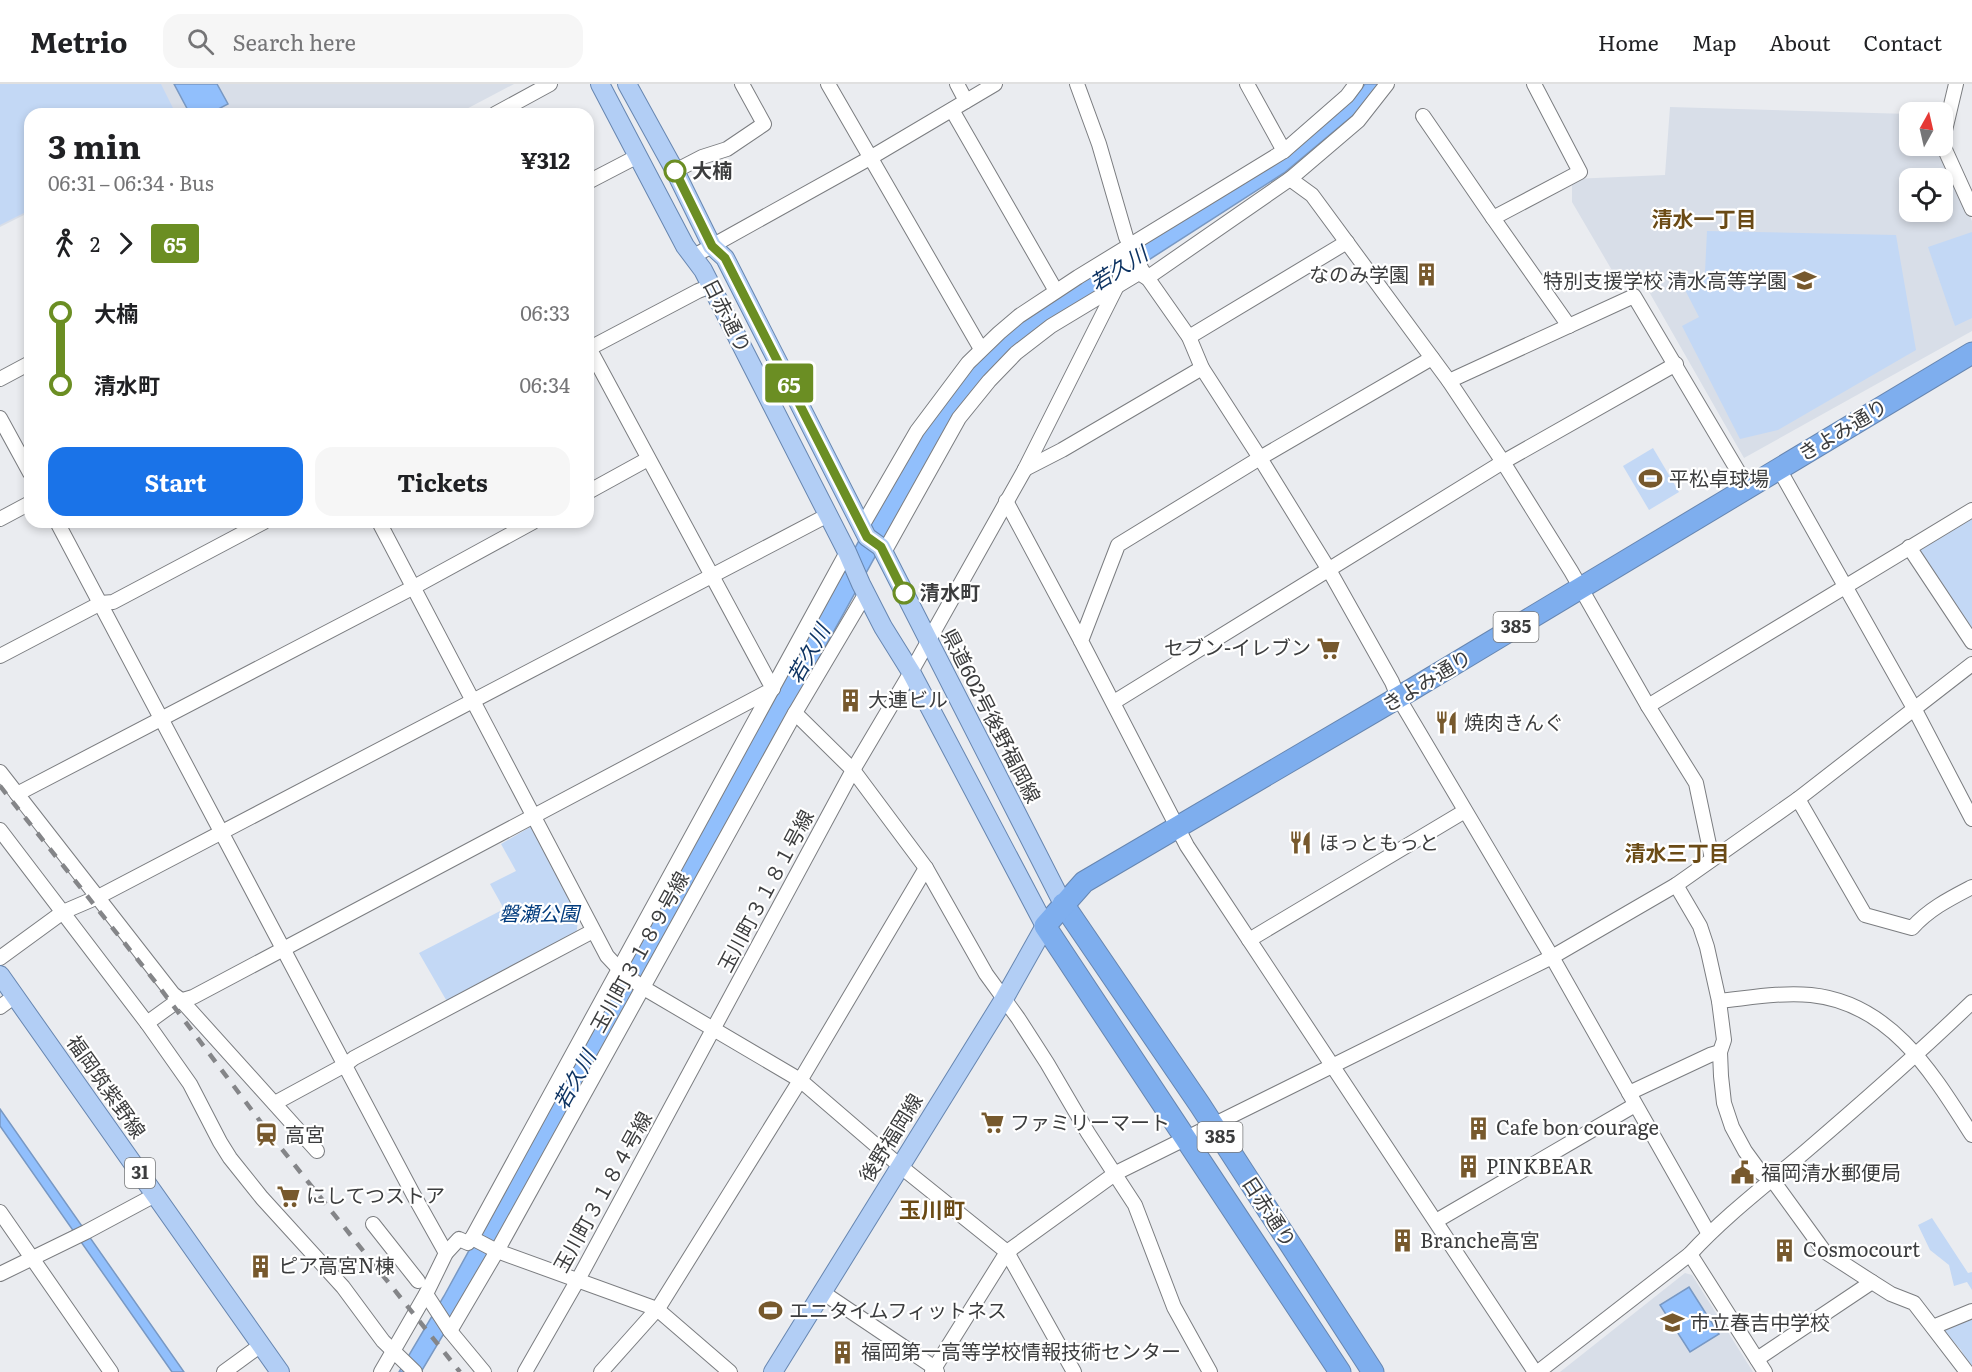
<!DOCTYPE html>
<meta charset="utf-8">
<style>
:root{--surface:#fff;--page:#f6f6f6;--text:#202124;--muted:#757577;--line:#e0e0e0;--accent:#1a73e8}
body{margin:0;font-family:Literata,"Noto Sans JP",serif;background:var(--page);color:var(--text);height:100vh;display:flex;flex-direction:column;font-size:22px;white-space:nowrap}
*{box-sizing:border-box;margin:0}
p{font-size:20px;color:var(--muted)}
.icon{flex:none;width:33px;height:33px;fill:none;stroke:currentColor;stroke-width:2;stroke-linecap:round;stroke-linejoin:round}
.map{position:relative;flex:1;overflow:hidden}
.panel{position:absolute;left:24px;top:24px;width:570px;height:420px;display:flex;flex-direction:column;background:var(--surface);border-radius:18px;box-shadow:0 3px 9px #0003}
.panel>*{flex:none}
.badge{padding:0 12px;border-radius:4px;font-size:21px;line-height:39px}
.needle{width:39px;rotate:8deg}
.controls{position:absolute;left:1899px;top:18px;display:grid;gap:12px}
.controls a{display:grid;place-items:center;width:54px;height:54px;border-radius:12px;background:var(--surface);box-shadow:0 3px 9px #0003;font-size:30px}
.map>.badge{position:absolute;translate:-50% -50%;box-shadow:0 0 0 3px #fff}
.legs{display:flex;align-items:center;gap:9px;height:66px;padding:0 24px;font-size:20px}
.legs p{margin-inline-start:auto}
.overview{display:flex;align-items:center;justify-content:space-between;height:102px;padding:0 24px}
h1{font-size:33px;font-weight:700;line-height:45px}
.button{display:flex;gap:12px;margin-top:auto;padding:12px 24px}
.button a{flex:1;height:69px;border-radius:18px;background:var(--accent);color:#fff;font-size:24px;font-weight:700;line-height:69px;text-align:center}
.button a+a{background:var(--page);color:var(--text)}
ul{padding:0 24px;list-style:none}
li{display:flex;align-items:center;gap:21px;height:72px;font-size:22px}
li i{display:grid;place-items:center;width:9px;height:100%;margin:0 8px;background:currentColor}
li i::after{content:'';width:15px;height:15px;margin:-8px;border:4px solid;border-radius:50%;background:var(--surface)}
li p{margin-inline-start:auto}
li:first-child i{background:linear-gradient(#0000 50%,currentColor 0)}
li:last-child i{background:linear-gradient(currentColor 50%,#0000 0)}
header{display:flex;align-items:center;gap:36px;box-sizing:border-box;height:84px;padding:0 30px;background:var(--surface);border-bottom:2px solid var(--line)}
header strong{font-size:28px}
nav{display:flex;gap:33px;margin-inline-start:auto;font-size:21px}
.search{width:420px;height:54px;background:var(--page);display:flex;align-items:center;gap:15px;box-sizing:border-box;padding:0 21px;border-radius:18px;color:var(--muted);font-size:22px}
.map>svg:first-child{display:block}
.built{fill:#d8dee8;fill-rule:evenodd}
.green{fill:#c3d8f5}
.water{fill:#91bffc;stroke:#7898c3;stroke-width:1.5}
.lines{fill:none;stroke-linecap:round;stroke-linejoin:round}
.minor-casing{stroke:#7b7d80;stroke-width:16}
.major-casing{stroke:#6786b0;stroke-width:20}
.highway-casing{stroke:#6786b0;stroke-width:23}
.minor{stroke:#fff;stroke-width:14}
.major{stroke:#b2cef5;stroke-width:18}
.highway{stroke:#7eaeee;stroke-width:21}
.rail{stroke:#848588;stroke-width:4.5;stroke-dasharray:10 10;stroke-linecap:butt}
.line-1-casing{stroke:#fff;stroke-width:14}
.line-1{stroke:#6b8e23;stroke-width:9}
.stop-1-dot{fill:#fff;stroke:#6b8e23;stroke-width:3}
.labels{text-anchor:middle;stroke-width:4.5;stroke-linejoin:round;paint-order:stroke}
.shield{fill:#fff;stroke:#767778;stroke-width:1.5}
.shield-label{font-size:18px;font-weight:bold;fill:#3c3d3e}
.stop-label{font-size:20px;font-weight:bold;fill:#3c3d3e;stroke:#fff;text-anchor:start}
.poi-label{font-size:20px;fill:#3c3d3e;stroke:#fff;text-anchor:start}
.street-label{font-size:20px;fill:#3c3d3e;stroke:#fff}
.park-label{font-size:20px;font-style:italic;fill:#003b7d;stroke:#fff}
.neighbourhood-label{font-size:21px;font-weight:bold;fill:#6b4b16;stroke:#fff}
.water-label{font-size:21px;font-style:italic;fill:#0e3463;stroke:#fff}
.quarter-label{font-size:22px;font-weight:bold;fill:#6b4b16;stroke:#fff}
</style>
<header>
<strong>Metrio</strong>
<div class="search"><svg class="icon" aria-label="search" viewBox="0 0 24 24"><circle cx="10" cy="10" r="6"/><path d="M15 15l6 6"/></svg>Search here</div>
<nav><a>Home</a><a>Map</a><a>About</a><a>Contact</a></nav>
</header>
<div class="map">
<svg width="1972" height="1288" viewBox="0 0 1972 1288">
<rect width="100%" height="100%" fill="#eaecf0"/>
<g class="built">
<polygon points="0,0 514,0 457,30 30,30 30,128 0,143"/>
<path d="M1670,23l239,7 1,32h27l35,75v110l-228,127 -100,-175 -12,-4 -12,5 -48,-82v-23l93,-4zM1910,94h32v34h-32z"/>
<polygon points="1685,1189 1692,1191 1753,1288 1560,1288"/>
</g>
<g class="green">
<polygon points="0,0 161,0 176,30 30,30 30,126 0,141"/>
<polygon points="1707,147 1896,151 1916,266 1778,346 1740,355 1682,242 1699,233 1683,202 1705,188"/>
<polygon points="1972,148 1972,234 1955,242 1928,163"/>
<polygon points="1653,364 1679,408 1649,426 1623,382"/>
<polygon points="1972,433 1972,549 1918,465"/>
<polygon points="532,742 579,828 576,853 449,921 419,869 504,825 490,800 516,787 501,760"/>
<polygon points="1932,1134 1968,1189 1972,1188 1972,1206 1967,1198 1954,1202 1949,1181 1930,1166 1918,1141"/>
<polygon points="1972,1220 1972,1288 1961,1266 1938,1241"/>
</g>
<g class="water">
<polygon points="174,0 217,0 228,20 209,30 190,30"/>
<polygon points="1365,0 1381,0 1363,23 1284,89 1049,240 1000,282 896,435 455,1231 421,1288 399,1288 444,1212 878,422 920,350 971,281 1021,234 1276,79 1354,15"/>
<polygon points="0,1025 184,1288 172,1288 0,1042"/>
<polygon points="1689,1203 1719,1250 1690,1268 1660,1221"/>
</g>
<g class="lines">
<defs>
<g id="minor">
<polyline points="828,0 981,265"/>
<polyline points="957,0 966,17"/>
<polyline points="1077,0 1099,60 1126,153 1142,186 1189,253 1202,284 1260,374 1329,486 1392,598 1398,613 1552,873 1709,1150"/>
<polyline points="1247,0 1284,67"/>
<polyline points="1534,0 1580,88 1493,134 1569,242"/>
<polyline points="952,26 1056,207"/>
<polyline points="495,30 550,0"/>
<polyline points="1423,32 1493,134"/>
<polyline points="1942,59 1972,125"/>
<polyline points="1942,59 1956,0"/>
<polyline points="675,87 702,73 727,65 764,40 742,0"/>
<polyline points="1290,95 1312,111 1449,297 1503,378 1571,487 1648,622 1696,699 1712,775"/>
<polyline points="588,98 638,72"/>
<polyline points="692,173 870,74 995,0"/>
<polyline points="1189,253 1347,158"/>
<polyline points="588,265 698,207 711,202"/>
<polyline points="1432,274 1260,374 1118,461 1081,557 1187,762 1535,1288"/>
<polyline points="0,295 30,279"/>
<polyline points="1449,297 1634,212 1748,404"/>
<polyline points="0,334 30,389"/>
<polyline points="1025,385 1062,366 1202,284"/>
<polyline points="1779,385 1915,626 1972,735"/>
<polyline points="588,408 648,375"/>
<polyline points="1006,417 1081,557"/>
<polyline points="0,435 30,419"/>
<polyline points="57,438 413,1110 446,1169"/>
<polyline points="379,438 607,872 622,888 642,903 800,996 900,1082 1007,1168 1074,1288"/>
<polyline points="862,442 917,347 968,279 999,249 1019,232 1078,193 1284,67 1347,12 1356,0"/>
<polyline points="1909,463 1972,558"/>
<polyline points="883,470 959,334 989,297 1016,269 1051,242 1139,189 1147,194 1290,95 1358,37 1387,0"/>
<polyline points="0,572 101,519 113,518 264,438"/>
<polyline points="1114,618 1503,378 1676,280"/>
<polyline points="1648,622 1972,426"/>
<polyline points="795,629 853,686 926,784 986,890 1018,934 1047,979 1088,1049 1135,1121 1174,1223 1210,1288"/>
<polyline points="0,688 173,910 181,916 317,1067"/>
<polyline points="17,710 414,503 533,438"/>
<path d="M1798,715l67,116 47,13c17,-19 37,-29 60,-41"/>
<polyline points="0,746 147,939 190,1000 220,1058 230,1074 262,1114 343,1203 383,1257 415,1288"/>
<polyline points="1676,801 1700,842 1707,863 1719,917 1724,956 1720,968 1721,992 1724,1019 1732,1043 1745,1067 1761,1089 1771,1094 1824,1167 1872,1198"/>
<polyline points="1249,856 1465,727"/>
<polyline points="0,874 63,828 98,813 828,431"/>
<path d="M1719,917c30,-3 62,-9 92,-6 80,8 122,79 161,140"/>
<polyline points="0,923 15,912"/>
<polyline points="147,939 176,918 193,913 773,605 588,262"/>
<polyline points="1629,1009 1710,971 1720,968"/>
<polyline points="275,1019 345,981 354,974 593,847"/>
<polyline points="0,1128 111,1288"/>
<polyline points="1436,1137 1635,1021"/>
<polyline points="373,1140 418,1197"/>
<polyline points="472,1154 847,468"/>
<polyline points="472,1154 497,1167 657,1225 730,1288"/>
<polyline points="1690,1170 1765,1288"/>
<polyline points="0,1190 86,1148 155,1111"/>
<polyline points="822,1208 935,1284 937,1288"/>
<polyline points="426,1210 450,1247 484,1288"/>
<polyline points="1933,1243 1972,1227"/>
<polyline points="450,1247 497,1167 795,629 866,509"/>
<polyline points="1757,1275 1872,1198 1891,1210 1914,1219 1967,1288"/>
<polyline points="224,1288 261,1261"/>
<polyline points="381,1288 426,1210 446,1169 459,1155 468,1159 472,1154"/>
<polyline points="525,1288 580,1192 853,686 911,588 1025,385 1118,200 1129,161"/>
<polyline points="601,1288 659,1223 804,990 926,784"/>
<polyline points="932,1288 1007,1168 1116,1089 1552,873 1676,801 1798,715 1972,580"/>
<path d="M1538,1288l152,-118c35,-38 76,-69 116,-103 56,-48 112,-97 166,-149"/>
</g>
<g id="major">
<polyline points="600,0 685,162 703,186 847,468 861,500 883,543 911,588 1045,842 1004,915 773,1288"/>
<polyline points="627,0 675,87 712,162 725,174 867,453 881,463 1063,820"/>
<polyline points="0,891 280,1288"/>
</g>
<g id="highway">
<polyline points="1063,820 1200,1021 1373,1288"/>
<polyline points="1340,1288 1045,842 1084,798 1411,606 1972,269"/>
</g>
</defs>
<use href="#minor" class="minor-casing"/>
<use href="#major" class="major-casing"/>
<use href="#highway" class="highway-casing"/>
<use href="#minor" class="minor"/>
<use href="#major" class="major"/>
<use href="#highway" class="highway"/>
<polyline class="rail" points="0,702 157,900 269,1049 460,1288"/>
</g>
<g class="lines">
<defs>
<polyline id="line-1" points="675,87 712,162 725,174 867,453 881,463 904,509"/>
</defs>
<use href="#line-1" class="line-1-casing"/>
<use href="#line-1" class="line-1"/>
</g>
<defs>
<symbol id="building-bare" viewBox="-9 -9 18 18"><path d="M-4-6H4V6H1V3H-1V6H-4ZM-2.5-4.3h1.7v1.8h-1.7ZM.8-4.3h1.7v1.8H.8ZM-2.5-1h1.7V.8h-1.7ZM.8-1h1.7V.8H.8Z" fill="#77592d" stroke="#fff" stroke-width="2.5" paint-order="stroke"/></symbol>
<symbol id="school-bare" viewBox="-9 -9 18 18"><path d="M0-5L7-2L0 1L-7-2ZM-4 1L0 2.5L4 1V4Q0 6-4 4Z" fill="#77592d" stroke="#fff" stroke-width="2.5" paint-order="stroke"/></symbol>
<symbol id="stadium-bare" viewBox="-9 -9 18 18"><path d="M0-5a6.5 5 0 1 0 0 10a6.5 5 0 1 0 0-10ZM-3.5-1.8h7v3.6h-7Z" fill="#77592d" stroke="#fff" stroke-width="2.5" paint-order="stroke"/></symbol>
<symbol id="supermarket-bare" viewBox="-9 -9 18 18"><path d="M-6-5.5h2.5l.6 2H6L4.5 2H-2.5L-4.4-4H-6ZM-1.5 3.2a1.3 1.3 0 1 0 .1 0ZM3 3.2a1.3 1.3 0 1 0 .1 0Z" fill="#77592d" stroke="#fff" stroke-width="2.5" paint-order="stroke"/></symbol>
<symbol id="restaurant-bare" viewBox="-9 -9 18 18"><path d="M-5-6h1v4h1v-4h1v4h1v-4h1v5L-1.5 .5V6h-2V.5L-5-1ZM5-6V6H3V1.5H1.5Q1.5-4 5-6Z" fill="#77592d" stroke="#fff" stroke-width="2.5" paint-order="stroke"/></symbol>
<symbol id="station-bare" viewBox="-9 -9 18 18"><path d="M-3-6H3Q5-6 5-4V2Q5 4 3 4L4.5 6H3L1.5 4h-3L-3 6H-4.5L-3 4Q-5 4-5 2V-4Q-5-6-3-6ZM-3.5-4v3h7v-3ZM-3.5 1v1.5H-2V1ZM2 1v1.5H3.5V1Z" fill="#77592d" stroke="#fff" stroke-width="2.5" paint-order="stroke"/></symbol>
<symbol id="civic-bare" viewBox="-9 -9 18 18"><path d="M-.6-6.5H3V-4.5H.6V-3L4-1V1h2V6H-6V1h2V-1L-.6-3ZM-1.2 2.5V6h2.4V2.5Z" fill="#77592d" stroke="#fff" stroke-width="2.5" paint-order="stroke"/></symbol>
</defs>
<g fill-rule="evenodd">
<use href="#building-bare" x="1410" y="174" width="33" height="33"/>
<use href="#school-bare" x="1788" y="180" width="33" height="33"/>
<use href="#stadium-bare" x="1634" y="378" width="33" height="33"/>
<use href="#supermarket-bare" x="1312" y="548" width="33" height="33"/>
<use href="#building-bare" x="834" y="600" width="33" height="33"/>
<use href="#restaurant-bare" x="1430" y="622" width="33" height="33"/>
<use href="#restaurant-bare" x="1284" y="742" width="33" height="33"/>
<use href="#supermarket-bare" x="976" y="1022" width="33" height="33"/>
<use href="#building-bare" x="1462" y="1028" width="33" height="33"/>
<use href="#station-bare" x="250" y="1034" width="33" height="33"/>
<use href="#building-bare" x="1452" y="1066" width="33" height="33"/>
<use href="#civic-bare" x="1726" y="1072" width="33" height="33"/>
<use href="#supermarket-bare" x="272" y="1096" width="33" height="33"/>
<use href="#building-bare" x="1386" y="1140" width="33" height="33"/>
<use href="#building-bare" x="1768" y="1150" width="33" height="33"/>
<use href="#building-bare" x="244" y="1166" width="33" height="33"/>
<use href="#stadium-bare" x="754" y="1210" width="33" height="33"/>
<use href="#school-bare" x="1656" y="1222" width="33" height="33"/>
<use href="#building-bare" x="826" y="1252" width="33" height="33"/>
</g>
<g class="stop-1-dot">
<circle cx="675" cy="87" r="10"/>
<circle cx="904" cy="509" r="10"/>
</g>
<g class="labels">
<g class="shield">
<rect x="1493.5" y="528" width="45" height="30" rx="4.5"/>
<rect x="1197.5" y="1038" width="45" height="30" rx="4.5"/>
<rect x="125" y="1074" width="30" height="30" rx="4.5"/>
</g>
<g class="shield-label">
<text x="1516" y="549">385</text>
<text x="1220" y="1059">385</text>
<text x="140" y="1095">31</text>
</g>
<g class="stop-label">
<text x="692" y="94">大楠</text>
<text x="920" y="516">清水町</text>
</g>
<g class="poi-label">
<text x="1409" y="198" text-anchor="end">なのみ学園</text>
<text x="1787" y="204" text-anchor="end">特別支援学校 清水高等学園</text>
<text x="1669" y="402">平松卓球場</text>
<text x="1311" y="571" text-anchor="end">セブン-イレブン</text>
<text x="868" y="623">大連ビル</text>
<text x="1464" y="646">焼肉きんぐ</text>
<text x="1319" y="766">ほっともっと</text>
<text x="1010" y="1046">ファミリーマート</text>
<text x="1496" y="1051">Cafe bon courage</text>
<text x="285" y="1058">高宮</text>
<text x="1486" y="1090">PINKBEAR</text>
<text x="1761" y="1096">福岡清水郵便局</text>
<text x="306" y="1119">にしてつストア</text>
<text x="1420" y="1164">Branche高宮</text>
<text x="1803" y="1173">Cosmocourt</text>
<text x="278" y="1189">ピア高宮N棟</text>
<text x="789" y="1234">エニタイムフィットネス</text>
<text x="1690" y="1246">市立春吉中学校</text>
<text x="861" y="1275">福岡第一高等学校情報技術センター</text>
</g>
<g class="street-label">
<text transform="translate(727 232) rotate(63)" y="7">日赤通り</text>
<text transform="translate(1843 346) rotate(-31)" y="7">きよみ通り</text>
<text transform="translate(1427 597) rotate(-31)" y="7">きよみ通り</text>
<text transform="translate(991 632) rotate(63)" y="7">県道602号後野福岡線</text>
<text transform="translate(766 807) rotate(-62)" y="7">玉川町３１８１号線</text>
<text transform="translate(640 868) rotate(-61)" y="7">玉川町３１８９号線</text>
<text transform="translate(106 1003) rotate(55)" y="7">福岡筑紫野線</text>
<text transform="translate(891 1054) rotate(-58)" y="7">後野福岡線</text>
<text transform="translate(603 1108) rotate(-61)" y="7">玉川町３１８４号線</text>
<text transform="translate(1269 1128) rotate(57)" y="7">日赤通り</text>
</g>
<g class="park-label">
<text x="539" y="837">磐瀬公園</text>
</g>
<g class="neighbourhood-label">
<text x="1704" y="143">清水一丁目</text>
<text x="1677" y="777">清水三丁目</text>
</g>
<g class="water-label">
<text transform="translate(1119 185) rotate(-32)" y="7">若久川</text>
<text transform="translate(809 570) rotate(-61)" y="7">若久川</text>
<text transform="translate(575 996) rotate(-61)" y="7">若久川</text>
</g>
<g class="quarter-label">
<text x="932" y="1134">玉川町</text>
</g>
</g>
</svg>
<div class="controls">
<a><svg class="needle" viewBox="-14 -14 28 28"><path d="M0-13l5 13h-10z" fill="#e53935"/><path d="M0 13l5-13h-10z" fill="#757577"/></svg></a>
<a><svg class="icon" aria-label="locate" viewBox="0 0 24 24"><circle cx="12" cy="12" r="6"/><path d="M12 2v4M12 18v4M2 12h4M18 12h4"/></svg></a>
</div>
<b class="badge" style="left:789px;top:299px;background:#6b8e23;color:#fff">65</b>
<section class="panel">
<div class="overview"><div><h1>3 min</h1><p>06:31 – 06:34 · Bus</p></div><b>¥312</b></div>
<div class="legs"><svg class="icon" aria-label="walk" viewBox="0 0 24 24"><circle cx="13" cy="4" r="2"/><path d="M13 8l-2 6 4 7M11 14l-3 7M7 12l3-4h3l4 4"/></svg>2<svg class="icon" aria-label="forward" viewBox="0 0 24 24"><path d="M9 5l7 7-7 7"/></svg><b class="badge" style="background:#6b8e23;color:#fff">65</b></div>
<ul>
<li><i style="color:#6b8e23"></i><b>大楠</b><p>06:33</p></li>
<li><i style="color:#6b8e23"></i><b>清水町</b><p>06:34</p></li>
</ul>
<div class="button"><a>Start</a><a>Tickets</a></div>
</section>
</div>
